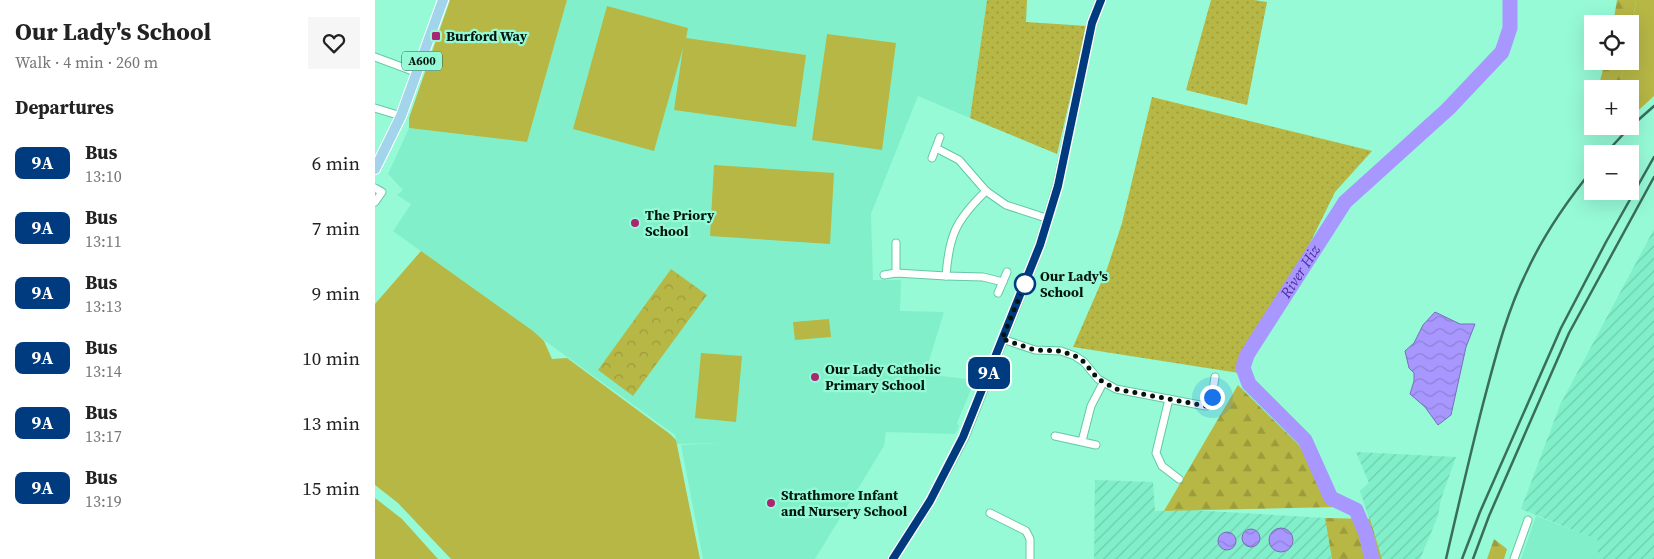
<!DOCTYPE html>
<meta charset="utf-8">
<style>
:root{--surface:#fff;--page:#f6f6f6;--text:#222;--muted:#767676}
body{margin:0;font-family:"Source Serif 4",serif;background:var(--page);color:var(--text);height:100vh;display:flex;flex-direction:column;font-size:19px;white-space:nowrap}
*{box-sizing:border-box;margin:0}
p{font-size:16px;color:var(--muted)}
.icon{flex:none;width:28px;height:28px;fill:none;stroke:currentColor;stroke-width:2;stroke-linecap:round;stroke-linejoin:round}
.map{position:relative;flex:1;overflow:hidden}
.panel{display:flex;flex-direction:column;background:var(--surface);width:375px}
.panel>*{flex:none}
.badge{padding:0 10px;border-radius:8px;font-size:18px;line-height:32px}
.controls{position:absolute;left:1209px;top:15px;display:grid;gap:10px}
.controls a{display:grid;place-items:center;width:55px;height:55px;border-radius:0px;background:var(--surface);box-shadow:0 5px 20px #0002;font-size:25px}
.you{position:absolute;width:25px;height:25px;margin:-12px;border:4px solid #fff;border-radius:50%;background:#1a73e8;box-shadow:0 0 0 8px #1a73e833}
.map>.badge{position:absolute;translate:-50% -50%;box-shadow:0 0 0 2px #fff}
h2{padding:0 15px;font-size:19px;line-height:45px}
.round{display:grid;place-items:center;flex:none;width:52px;height:52px;border-radius:0px;background:var(--page)}
.overview{display:flex;align-items:center;justify-content:space-between;height:85px;padding:0 15px}
h1{font-size:24px;font-weight:700;line-height:38px}
ul{padding:0;list-style:none}
li{display:flex;align-items:center;gap:15px;height:65px;padding:0 15px}
li div{flex:1}
li b{display:block;font-size:19px}
li em{font-style:normal}
li .badge{min-width:55px;font-weight:700;text-align:center}
main{display:flex;flex:1;min-height:0}
.map>svg:first-child{display:block}
.built{fill:#81f0ca}
.industrial{fill:url(#industrial-furrows)}
.grass{fill:#b6b745}
.forest{fill:url(#forest-firs)}
.park{fill:url(#park-crowns)}
.garden{fill:url(#garden-dots)}
.water{fill:url(#water-waves);stroke:#7670b6}
.lines{fill:none;stroke-linecap:round;stroke-linejoin:round}
.river{stroke:#a897fe;stroke-width:15}
.minor-casing{stroke:#64c8a7;stroke-width:9}
.tertiary-casing{stroke:#64c8a7;stroke-width:11}
.primary-casing{stroke:#fff;stroke-width:12}
.minor{stroke:#fff;stroke-width:7}
.tertiary{stroke:#fff;stroke-width:9}
.primary{stroke:#a2d5ec;stroke-width:10}
.rail{stroke:#3a6d5b;stroke-width:2.5}
.line-casing{stroke:#fff;stroke-width:11}
.line{stroke:#003b80;stroke-width:8}
.walk{stroke:#01150e;stroke-width:5;stroke-dasharray:0 9}
.poi-dot{fill:#a82672;stroke:#96fad7;stroke-width:2}
.stop-dot{fill:#fff;stroke:#003b80;stroke-width:2.5}
.labels{text-anchor:middle;stroke-width:4.5;stroke-linejoin:round;paint-order:stroke}
.shield{fill:#96fad7;stroke:#2e5a4a;stroke-width:1}
.shield-label{font-size:12px;font-weight:bold;fill:#01150e}
.poi-label{font-size:14px;font-weight:bold;fill:#01150e;stroke:#96fad7;text-anchor:start}
.stop-label{font-size:14px;font-weight:bold;fill:#01150e;stroke:#96fad7;text-anchor:start}
.water-label{font-size:15px;font-style:italic;fill:#4f2da2;stroke:#96fad7}
</style>
<main>
<section class="panel">
<div class="overview"><div><h1>Our Lady's School</h1><p>Walk · 4 min · 260 m</p></div><a class="round"><svg class="icon" aria-label="heart" viewBox="0 0 24 24"><path d="M12 20l-8-8c-3-5 5-10 8-4 3-6 11-1 8 4z"/></svg></a></div>
<h2>Departures</h2>
<ul>
<li><span class="badge" style="background:#003b80;color:#fff">9A</span><div><b>Bus</b><p>13:10</p></div><em>6 min</em></li>
<li><span class="badge" style="background:#003b80;color:#fff">9A</span><div><b>Bus</b><p>13:11</p></div><em>7 min</em></li>
<li><span class="badge" style="background:#003b80;color:#fff">9A</span><div><b>Bus</b><p>13:13</p></div><em>9 min</em></li>
<li><span class="badge" style="background:#003b80;color:#fff">9A</span><div><b>Bus</b><p>13:14</p></div><em>10 min</em></li>
<li><span class="badge" style="background:#003b80;color:#fff">9A</span><div><b>Bus</b><p>13:17</p></div><em>13 min</em></li>
<li><span class="badge" style="background:#003b80;color:#fff">9A</span><div><b>Bus</b><p>13:19</p></div><em>15 min</em></li>
</ul>
</section>
<div class="map">
<svg width="1279" height="559" viewBox="0 0 1279 559">
<defs>
<pattern id="industrial-furrows" width="10" height="10" patternUnits="userSpaceOnUse" patternTransform="scale(1.25)"><rect width="10" height="10" fill="#81f0ca"/><path d="M-1 1l2-2M0 10L10 0M9 11l2-2" fill="none" stroke="#6ecdac"/></pattern>
<pattern id="forest-firs" width="22" height="20" patternUnits="userSpaceOnUse" patternTransform="scale(1.25)"><rect width="22" height="20" fill="#b6b745"/><path d="M5 1l3.5 6h-7zM16 11l3.5 6h-7z" fill="#9b9c3b"/></pattern>
<pattern id="park-crowns" width="20" height="18" patternUnits="userSpaceOnUse" patternTransform="scale(1.25)"><rect width="20" height="18" fill="#b6b745"/><path d="M2 6a3 3 0 1 1 6 0M12 15a3 3 0 1 1 6 0" fill="none" stroke="#9b9c3b"/></pattern>
<pattern id="garden-dots" width="8" height="8" patternUnits="userSpaceOnUse" patternTransform="scale(1.25)"><rect width="8" height="8" fill="#b6b745"/><path d="M2 2h.1M6 6h.1" fill="none" stroke="#9b9c3b" stroke-width="1.8" stroke-linecap="round"/></pattern>
<pattern id="water-waves" width="16" height="10" patternUnits="userSpaceOnUse" patternTransform="scale(1.25)"><rect width="16" height="10" fill="#a897fe"/><path d="M0 5q4-4 8 0t8 0" fill="none" stroke="#8f81d8"/></pattern>
</defs>
<rect width="100%" height="100%" fill="#96fad7"/>
<g class="built">
<polygon points="192,0 612,0 595,118 543,96 496,214 498,280 526,280 525,311 569,312 550,374 600,380 582,423 584,426 580,434 511,432 509,446 440,559 328,559 306,445 346,443 302,444 300,435 18,231 36,204 22,195 28,190 13,174 34,128 152,142"/>
<polygon points="1161,516 1224,540 1223,559 1146,559"/>
</g>
<g class="industrial">
<polygon points="1279,229 1279,559 1223,559 1223,540 1146,509 1185,405"/>
<polygon points="981,452 1081,457 1066,499 1063,516 1045,559 1007,559 985,491 994,483"/>
<polygon points="720,480 778,482 780,511 816,510 950,518 957,559 719,559"/>
</g>
<g class="grass">
<polygon points="75,0 192,0 152,142 34,128 34,118"/>
<polygon points="1261,0 1279,0 1279,96 1255,118 1255,89 1243,89 1251,61 1255,61 1255,37"/>
<polygon points="232,6 313,28 311,38 431,55 421,127 299,110 308,48 279,151 198,129"/>
<polygon points="452,34 521,43 507,150 437,140"/>
<polygon points="339,165 459,173 455,244 335,236"/>
<polygon points="46,251 158,331 169,341 177,359 192,358 295,434 301,440 325,559 76,559 23,503 0,485 0,304"/>
<polygon points="454,319 456,337 420,340 418,322"/>
<polygon points="326,353 367,356 361,422 320,418"/>
<polygon points="0,498 27,519 63,559 0,559"/>
</g>
<g class="forest">
<polygon points="1242,0 1261,0 1255,37 1255,24 1238,24"/>
<polygon points="1230,61 1251,61 1243,89 1223,89"/>
<polygon points="863,385 923,444 964,507 789,511"/>
<polygon points="950,518 995,519 1007,559 957,559"/>
<polygon points="1119,539 1132,549 1129,559 1112,559"/>
</g>
<polygon class="park" points="296,269 332,295 258,396 223,370"/>
<g class="garden">
<polygon points="612,0 652,0 651,22 712,26 682,154 595,118"/>
<polygon points="836,0 879,0 892,2 872,105 811,90"/>
<polygon points="777,97 997,151 960,192 872,372 864,373 698,347 732,269 747,223"/>
</g>
<g class="water">
<polygon points="1060,312 1085,324 1100,324 1091,347 1076,415 1063,425 1050,407 1035,394 1039,381 1039,373 1034,368 1030,351 1039,343 1048,325"/>
<circle cx="906" cy="540" r="12"/>
<circle cx="876" cy="538" r="9"/>
<circle cx="852" cy="541" r="9"/>
</g>
<g class="lines">
<path class="river" id="s1" d="M997,559l-6,-25 -10,-24 -25,-12 -26,-58 -56,-56 -6,-16 4,-13 98,-153 103,-93 54,-57 8,-24v-28"/>
<defs>
<g id="minor">
<polyline points="0,57 43,73"/>
<polyline points="0,108 26,116"/>
<polyline points="561,148 584,160 611,191"/>
<polyline points="557,158 565,137"/>
<polyline points="0,188 7,192 0,202"/>
<polyline points="521,243 521,273"/>
<polyline points="509,275 521,273 571,276"/>
<path d="M628,282l-20,-5 -37,-1c3,-41 10,-56 40,-85l20,14 43,14"/>
<polyline points="623,293 632,272"/>
<polyline points="627,339 660,350 686,351 700,356 709,362 723,379 741,389 825,405 831,406 836,402 840,377"/>
<polyline points="794,399 781,453 787,466 804,479"/>
<polyline points="680,436 721,445"/>
<polyline points="707,441 716,406 728,383"/>
<polyline points="615,513 651,531 655,539 655,559"/>
<polyline points="1139,559 1153,520"/>
</g>
<polyline id="tertiary" points="518,559 555,501 589,437 665,245 683,185 717,23 726,0"/>
<polyline id="primary" points="0,169 26,116 68,0"/>
</defs>
<use href="#minor" class="minor-casing"/>
<use href="#tertiary" class="tertiary-casing"/>
<use href="#primary" class="primary-casing"/>
<use href="#minor" class="minor"/>
<use href="#tertiary" class="tertiary"/>
<use href="#primary" class="primary"/>
<g class="rail">
<polyline points="1230,154 1252,130 1279,106"/>
<path d="M1071,559c12,-52 24,-104 37,-155 12,-45 23,-91 44,-133 17,-37 40,-70 66,-102"/>
<polyline points="1087,559 1105,512 1186,328 1231,242 1279,157"/>
<polyline points="1098,559 1114,516 1194,333 1279,177"/>
</g>
</g>
<g class="lines">
<defs>
<polyline id="line" points="518,559 555,501 588,437 665,245 683,186 717,23 726,0"/>
</defs>
<use href="#line" class="line-casing"/>
<use href="#line" class="line"/>
<polyline class="walk" points="650,284 653,276 627,339 660,350 686,351 700,356 709,362 723,379 741,389 831,406 836,402 837,397"/>
</g>
<g class="poi-dot">
<rect x="56" y="31" width="10" height="10" rx="2.5"/>
<circle cx="260" cy="223" r="5"/>
<circle cx="440" cy="377" r="5"/>
<circle cx="396" cy="503" r="5"/>
</g>
<circle class="stop-dot" cx="650" cy="284" r="10"/>
<g class="labels">
<rect class="shield" x="27" y="51.5" width="40" height="19" rx="4"/>
<g class="shield-label">
<text x="47" y="65">A600</text>
</g>
<g class="poi-label">
<text x="71" y="41">Burford Way</text>
<text x="270" y="220">The Priory<tspan x="270" dy="16">School</tspan></text>
<text x="450" y="374">Our Lady Catholic<tspan x="450" dy="16">Primary School</tspan></text>
<text x="406" y="500">Strathmore Infant<tspan x="406" dy="16">and Nursery School</tspan></text>
</g>
<g class="stop-label">
<text x="665" y="281">Our Lady's<tspan x="665" dy="16">School</tspan></text>
</g>
<g class="water-label">
<text dy="5" stroke="none"><textPath href="#s1" startOffset="352">River Hiz</textPath></text>
</g>
</g>
</svg>
<div class="controls">
<a><svg class="icon" aria-label="locate" viewBox="0 0 24 24"><circle cx="12" cy="12" r="6"/><path d="M12 2v4M12 18v4M2 12h4M18 12h4"/></svg></a>
<a>+</a>
<a>−</a>
</div>
<div class="you" style="left:837px;top:397px"></div>
<b class="badge" style="left:614px;top:373px;background:#003b80;color:#fff">9A</b>
</div>
</main>
